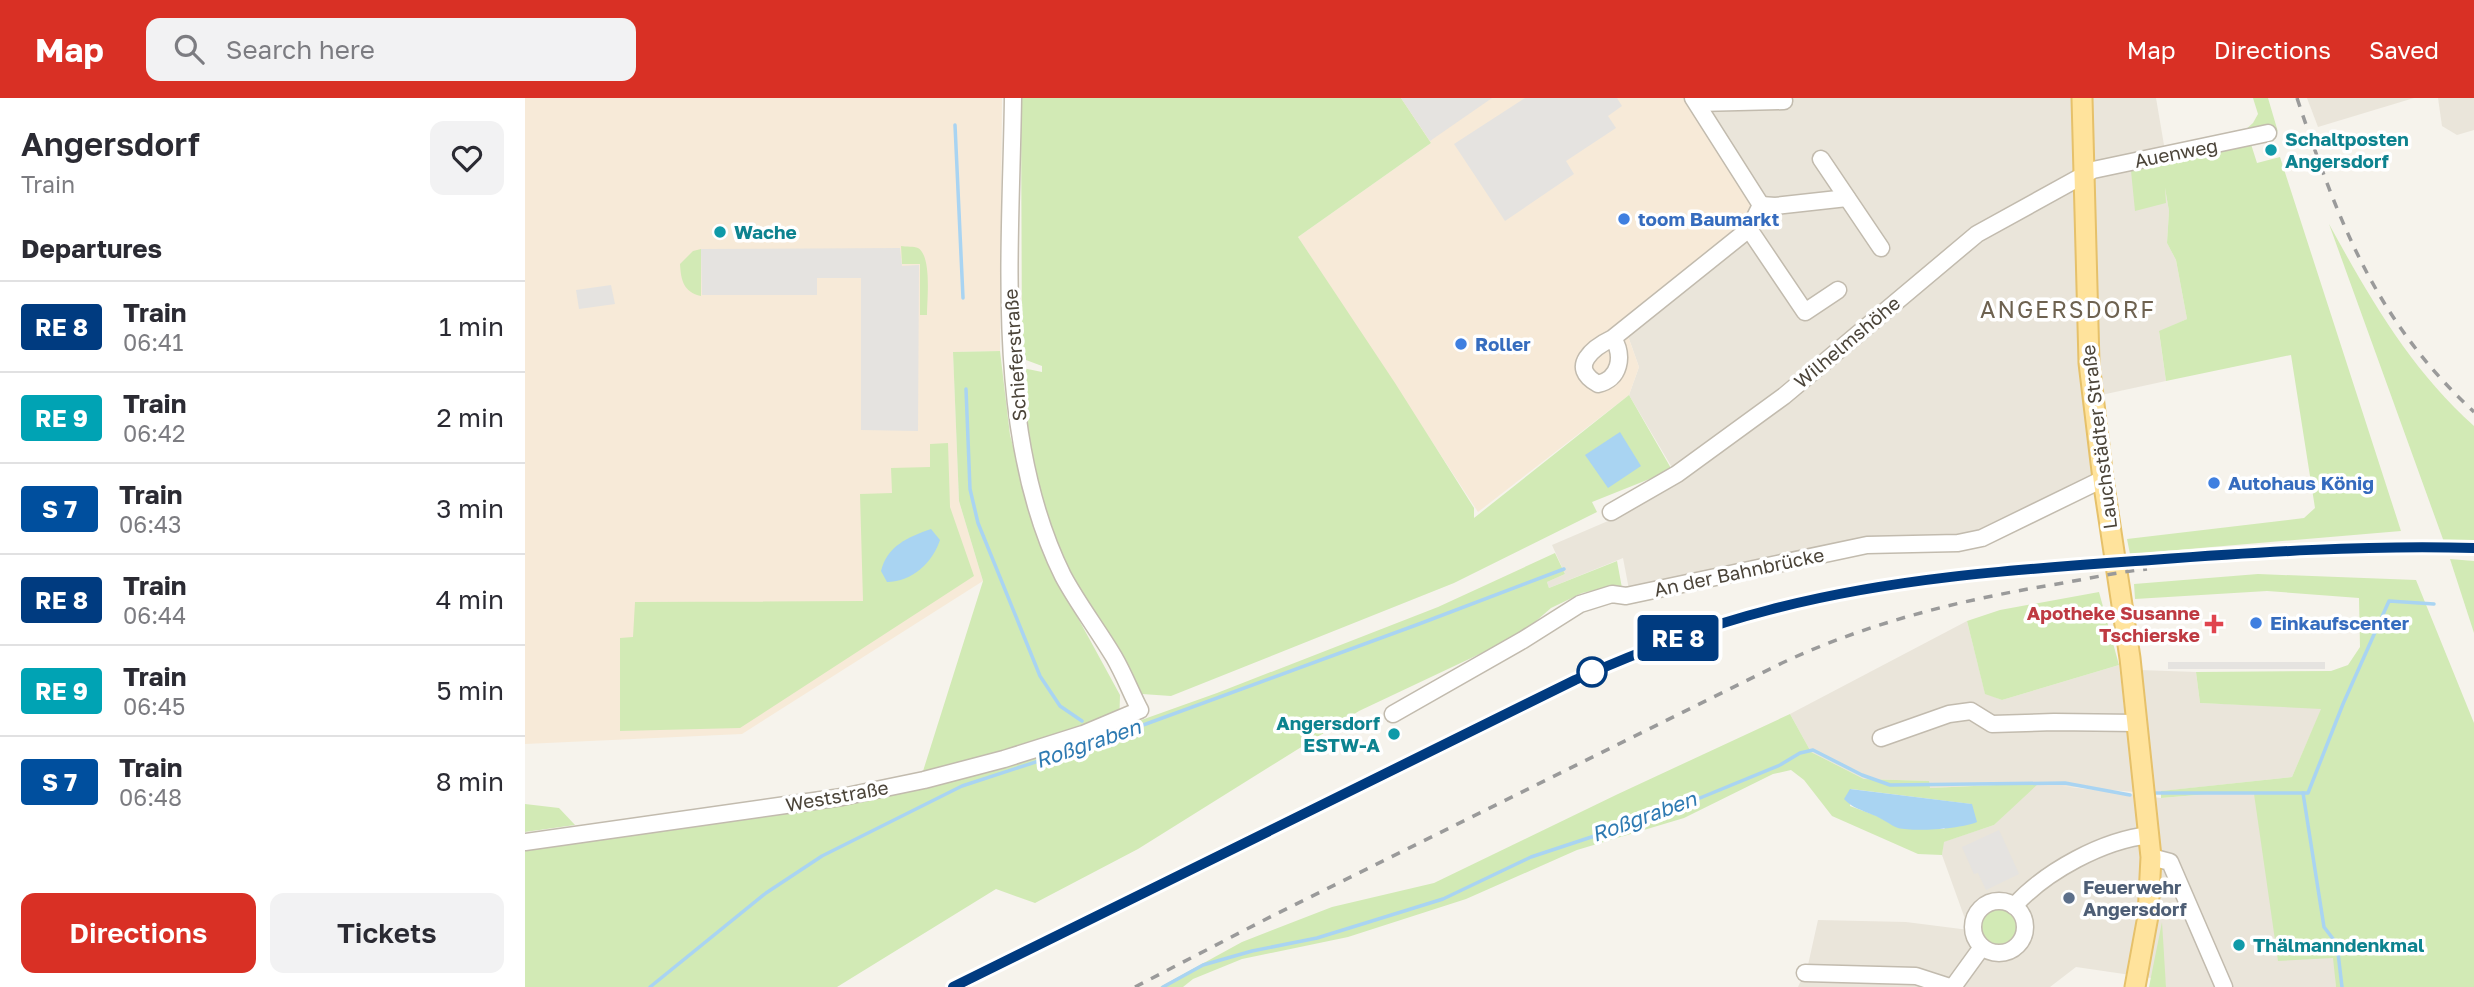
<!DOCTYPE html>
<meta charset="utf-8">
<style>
:root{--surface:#fff;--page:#f2f2f3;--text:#2b2b33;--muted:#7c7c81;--line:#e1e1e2;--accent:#d93025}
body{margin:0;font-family:"Golos Text",sans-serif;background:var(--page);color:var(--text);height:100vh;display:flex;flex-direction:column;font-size:26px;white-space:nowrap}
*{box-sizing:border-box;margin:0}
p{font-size:23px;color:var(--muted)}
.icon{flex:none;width:38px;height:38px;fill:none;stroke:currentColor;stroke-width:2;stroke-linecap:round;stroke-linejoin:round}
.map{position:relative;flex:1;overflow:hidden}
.panel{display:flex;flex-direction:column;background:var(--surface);width:525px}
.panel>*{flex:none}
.badge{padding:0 14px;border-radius:5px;font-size:24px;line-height:46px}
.map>.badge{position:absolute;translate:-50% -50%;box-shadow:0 0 0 4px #fff}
h2{padding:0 21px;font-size:26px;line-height:63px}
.round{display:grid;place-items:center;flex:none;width:74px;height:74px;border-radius:14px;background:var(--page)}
.head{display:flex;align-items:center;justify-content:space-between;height:119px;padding:0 21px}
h1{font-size:33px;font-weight:600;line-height:52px}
.cta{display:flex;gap:14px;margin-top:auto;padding:14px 21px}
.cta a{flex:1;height:80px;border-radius:14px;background:var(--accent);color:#fff;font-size:28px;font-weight:600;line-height:80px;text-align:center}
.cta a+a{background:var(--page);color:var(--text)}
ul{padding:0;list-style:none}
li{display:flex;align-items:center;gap:21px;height:91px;padding:0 21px;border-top:2px solid var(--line)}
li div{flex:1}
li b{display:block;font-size:26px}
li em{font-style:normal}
li .badge{min-width:77px;font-weight:700;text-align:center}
header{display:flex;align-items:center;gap:42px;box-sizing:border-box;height:98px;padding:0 35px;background:var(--accent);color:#fff}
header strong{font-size:33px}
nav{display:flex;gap:38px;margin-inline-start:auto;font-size:24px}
.search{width:490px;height:63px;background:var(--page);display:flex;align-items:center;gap:18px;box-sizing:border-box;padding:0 24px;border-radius:14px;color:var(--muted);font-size:26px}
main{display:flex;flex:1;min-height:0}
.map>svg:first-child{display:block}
.residential{fill:#eae5da}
.commercial{fill:#f7ead8}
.green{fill:#d2eab5;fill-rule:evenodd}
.parking{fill:#e5e3e0}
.water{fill:#a9d4f2}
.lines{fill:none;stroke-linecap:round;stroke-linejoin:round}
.stream{stroke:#a9d4f2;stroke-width:3.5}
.minor-casing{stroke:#c2bbae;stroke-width:19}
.major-casing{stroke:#e6c16a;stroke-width:23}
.minor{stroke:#fff;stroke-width:16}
.major{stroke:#ffe39c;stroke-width:19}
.rail{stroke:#9a9a9a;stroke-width:3.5;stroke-dasharray:9 9;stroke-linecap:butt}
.line-casing{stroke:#fff;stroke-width:16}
.line{stroke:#003b80;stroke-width:10}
.culture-dot{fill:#0f9aa8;stroke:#fff;stroke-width:2.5}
.shop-dot{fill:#3f7fe0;stroke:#fff;stroke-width:2.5}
.health-dot{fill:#e0444e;stroke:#fff;stroke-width:2.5}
.stop-dot{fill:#fff;stroke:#003b80;stroke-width:3.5}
.service-dot{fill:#5c6f8a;stroke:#fff;stroke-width:2.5}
.labels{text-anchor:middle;stroke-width:7;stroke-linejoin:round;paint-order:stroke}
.culture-label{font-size:19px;font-weight:bold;fill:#0d838f;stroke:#fff;text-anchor:start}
.street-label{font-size:19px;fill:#4b4439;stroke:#fff}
.shop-label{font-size:19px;font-weight:bold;fill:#366cbe;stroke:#fff;text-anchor:start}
.health-label{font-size:19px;font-weight:bold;fill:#be3a42;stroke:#fff;text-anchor:end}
.service-label{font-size:19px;font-weight:bold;fill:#4e5e75;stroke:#fff;text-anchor:start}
.water-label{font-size:21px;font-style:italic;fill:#2e7ab2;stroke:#fff}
.quarter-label{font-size:23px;letter-spacing:2px;fill:#6e6250;stroke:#fff}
</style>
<header>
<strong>Map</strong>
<div class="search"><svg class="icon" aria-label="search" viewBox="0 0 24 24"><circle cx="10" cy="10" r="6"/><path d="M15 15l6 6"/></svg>Search here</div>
<nav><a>Map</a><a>Directions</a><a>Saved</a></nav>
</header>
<main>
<section class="panel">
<div class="head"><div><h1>Angersdorf</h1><p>Train</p></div><a class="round"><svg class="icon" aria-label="heart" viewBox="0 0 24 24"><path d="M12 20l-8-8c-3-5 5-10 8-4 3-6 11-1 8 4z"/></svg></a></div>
<h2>Departures</h2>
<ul>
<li><span class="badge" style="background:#003b80;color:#fff">RE 8</span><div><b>Train</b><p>06:41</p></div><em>1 min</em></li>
<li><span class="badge" style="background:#00a3b4;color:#fff">RE 9</span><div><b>Train</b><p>06:42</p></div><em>2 min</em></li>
<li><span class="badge" style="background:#004f9e;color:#fff">S 7</span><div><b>Train</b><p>06:43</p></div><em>3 min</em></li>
<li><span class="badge" style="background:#003b80;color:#fff">RE 8</span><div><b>Train</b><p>06:44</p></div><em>4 min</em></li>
<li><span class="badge" style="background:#00a3b4;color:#fff">RE 9</span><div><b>Train</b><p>06:45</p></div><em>5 min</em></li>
<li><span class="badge" style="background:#004f9e;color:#fff">S 7</span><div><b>Train</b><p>06:48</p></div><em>8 min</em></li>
</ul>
<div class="cta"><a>Directions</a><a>Tickets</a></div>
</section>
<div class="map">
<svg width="1949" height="889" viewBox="0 0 1949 889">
<rect width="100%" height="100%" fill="#f6f3ec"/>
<g class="residential">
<polygon points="1167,0 1548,0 1570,385 1457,440 1342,447 1106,502 1098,460 1024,490 1022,484 1040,476 1027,447 1090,420 1149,373 1104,297 1114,269 1103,238"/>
<polygon points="1557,0 1631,0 1639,47 1635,61 1644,113 1642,145 1651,162 1662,221 1634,234 1641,283 1567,299"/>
<polygon points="1782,0 1889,0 1793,29"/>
<polygon points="1913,0 1949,0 1949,32 1932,37 1917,28"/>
<polygon points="1442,523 1460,595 1477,602 1594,567 1609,694 1537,688 1636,700 1684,696 1729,696 1809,860 1811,889 1641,889 1640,882 1551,869 1525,889 1273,889 1283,867 1293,822 1381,824 1444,832 1417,757 1418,744 1469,727 1512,685 1404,690 1404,683 1339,681 1286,654 1265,616"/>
<polygon points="1615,572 1671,574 1675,605 1797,610 1767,679 1628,694"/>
</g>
<g class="commercial">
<polygon points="0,0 477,0 475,253 428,254 434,403 458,483 217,636 0,646"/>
<polygon points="876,0 1167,0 1236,107 1224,131 1103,238 1114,269 1104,297 953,414 773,139 906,45"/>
</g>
<g class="green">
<path d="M496,0h380l30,45 -133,94 97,146 79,125v10l155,-123 43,75 -80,32 5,10 -143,71 -283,113 -29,-2c-22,-38 -48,-76 -69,-115 -34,-67 -45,-139 -55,-212l24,5v-6l-24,-9 4,-4z"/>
<polygon points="1728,0 1743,0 1753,34 1750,30 1719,33 1728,25 1733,16"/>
<polygon points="1725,43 1732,65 1755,59 1876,433 1605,456 1602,441 1779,420 1790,410 1766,257 1641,283 1634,233 1662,221 1651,162 1642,145 1644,113 1640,90 1641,105 1610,113 1606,73 1636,67 1635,61"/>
<path d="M1804,126c40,73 82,146 145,202v116h-30z"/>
<path d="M376,148c5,1 13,0 17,2 14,8 9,52 9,67h-7v-51h-18z"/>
<path d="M176,151v47c-18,-4 -20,-16 -21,-32l13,-13z"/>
<polygon points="475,253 485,337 503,404 530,478 595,597 594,630 692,595 913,509 1030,455 1040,476 1022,484 1024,490 1092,463 1097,490 1075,491 1057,495 1026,510 995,537 834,613 613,751 510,805 471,791 312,889 0,889 0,749 393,689 458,483 434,403 428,254"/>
<polygon points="423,345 425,409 449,478 215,630 95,633 95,540 108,539 110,504 338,503 335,396 367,395 366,370 405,369 405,346"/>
<polygon points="1925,461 1949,463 1949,535"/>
<polygon points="1733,476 1891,482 1949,625 1949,889 1811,889 1808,860 1753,863 1729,696 1684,696 1636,700 1636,693 1767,679 1796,611 1675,605 1671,574 1806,573 1823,567 1835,549 1834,500 1742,493 1610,501 1609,486"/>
<polygon points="1574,494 1594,567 1477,602 1460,596 1442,523 1475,512"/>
<path d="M1265,616l21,38 53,27 65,2 1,7 109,-5 -45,42 -50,17 -2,13 -24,-1 -86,-38 -28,-36 -13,-10 -18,4 -89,44 -107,32 -111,49 -118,38 -106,22 -49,20 -10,8h-23l82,-45 90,-35 102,-24 184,-89zM1326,691l120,15 -27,25 -45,-1 -22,-12 -27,-10z"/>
<polygon points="0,706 34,710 50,727 0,734"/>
<circle cx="1474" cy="829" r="21"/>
<polygon points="1637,824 1641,889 1624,889"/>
</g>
<g class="parking">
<polygon points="876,0 967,0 905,43"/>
<polygon points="1000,0 1092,0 1097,8 1083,18 1091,30 1041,63 1049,76 980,123 929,46"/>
<polygon points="375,150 377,168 394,167 393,333 336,332 336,180 292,180 292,197 177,197 176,151"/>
<polygon points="86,187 90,206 54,211 51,192"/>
<rect x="1643" y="564" width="157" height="7"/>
<polygon points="1474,732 1494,776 1461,792 1453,775 1449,776 1437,749"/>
</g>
<g class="water">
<polygon points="1095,334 1116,368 1083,390 1060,357"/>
<path d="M406,431l9,11c-7,22 -28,42 -53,42l-6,-11c6,-25 27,-34 50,-42z"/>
<path d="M1325,691l122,15 5,18c-16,7 -63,10 -79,6 -8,-3 -16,-10 -25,-13 -11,-5 -21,-7 -29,-16z"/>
</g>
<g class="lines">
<g class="stream">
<polyline points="430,27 438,200"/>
<polyline points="441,291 445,391 453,425 515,578 535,608 557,623"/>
<polyline points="1630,695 1783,695 1818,606 1864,503 1909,506"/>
<polyline points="1778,695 1799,829 1812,846 1817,889"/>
<polyline points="125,889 241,795 297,758 437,688 569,645 894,526 1039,471"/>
<polyline points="638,889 678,867 727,853 792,840 918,801 1006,759 1136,716 1255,667 1275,655 1288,652 1337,677 1365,687 1540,685 1605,697"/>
</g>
<defs>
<g id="minor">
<polyline points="1172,5 1259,3"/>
<polyline points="1296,61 1356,150"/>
<polyline points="1236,107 1250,108 1322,100"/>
<polyline points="1224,131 1280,214 1313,192"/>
<path d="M1088,240c11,18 7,41 -15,46 -31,-17 -4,-37 15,-46l136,-109 12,-24 -68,-107"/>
<polyline points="1086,414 1152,376 1259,298 1452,136 1568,72 1743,35"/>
<polyline points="868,616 998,542 1055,506 1087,496 1101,498 1342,447 1433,445 1457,440 1578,381"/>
<polyline points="1356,640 1424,616 1446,613 1467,626 1529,624 1612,625"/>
<path d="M0,744l317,-45 82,-17 80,-21 79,-25 57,-24c-9,-17 -16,-36 -26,-53 -16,-27 -36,-53 -51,-81 -70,-141 -52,-325 -50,-478"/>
<polyline points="1626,759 1645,764 1699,889"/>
<circle cx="1474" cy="829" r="26"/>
<path d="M1489,808c32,-35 89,-66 136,-71"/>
<polyline points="1280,875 1391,878 1425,889"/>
<polyline points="1428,889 1457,849"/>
</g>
<polyline id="major" points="1557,0 1564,265 1578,381 1605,560 1626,759 1623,818 1610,889"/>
</defs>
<use href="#minor" class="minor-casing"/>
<use href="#major" class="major-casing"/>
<use href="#minor" class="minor"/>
<use href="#major" class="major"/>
<g class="rail">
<path d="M1772,0c42,125 78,222 177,314"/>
<path d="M428,889l622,-307c91,-40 184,-71 282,-90 96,-19 196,-23 294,-30 108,-8 215,-14 323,-12"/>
<path d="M610,889l137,-71 510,-253c90,-42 183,-64 281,-80 28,-5 56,-11 84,-14"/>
</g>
</g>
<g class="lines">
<defs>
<path id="line" d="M428,889l622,-307c63,-28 127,-53 194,-70 125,-33 254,-41 382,-50 108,-8 215,-15 323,-12"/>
</defs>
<use href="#line" class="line-casing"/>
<use href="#line" class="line"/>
</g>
<g class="culture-dot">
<circle cx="1746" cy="52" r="7"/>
<circle cx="195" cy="134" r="7"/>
<circle cx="869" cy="636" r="7"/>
<circle cx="1714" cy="847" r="7"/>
</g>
<g class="shop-dot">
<circle cx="1099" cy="121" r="7"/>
<circle cx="936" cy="246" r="7"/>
<circle cx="1689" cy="385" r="7"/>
<circle cx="1731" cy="525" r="7"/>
</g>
<path class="health-dot" d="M1685.5 515.5h7v7h7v7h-7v7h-7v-7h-7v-7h7z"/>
<circle class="stop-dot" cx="1067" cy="574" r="14"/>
<circle class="service-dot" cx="1544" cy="800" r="7"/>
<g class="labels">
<g class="culture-label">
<text x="1760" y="48">Schaltposten<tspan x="1760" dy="22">Angersdorf</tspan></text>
<text x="209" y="141">Wache</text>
<text x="855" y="632" text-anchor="end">Angersdorf<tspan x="855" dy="22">ESTW-A</tspan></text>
<text x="1728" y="854">Thälmanndenkmal</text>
</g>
<g class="street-label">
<text transform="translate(1651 55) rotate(-11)" y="7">Auenweg</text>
<text transform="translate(1322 244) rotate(-40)" y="7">Wilhelmshöhe</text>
<text transform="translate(490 257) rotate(-94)" y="7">Schieferstraße</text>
<text transform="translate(1574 339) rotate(-97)" y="7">Lauchstädter Straße</text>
<text transform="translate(1214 474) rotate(-12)" y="7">An der Bahnbrücke</text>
<text transform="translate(312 698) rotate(-10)" y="7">Weststraße</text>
</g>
<g class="shop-label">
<text x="1113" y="128">toom Baumarkt</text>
<text x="950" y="253">Roller</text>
<text x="1703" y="392">Autohaus König</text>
<text x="1745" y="532">Einkaufscenter</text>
</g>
<g class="health-label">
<text x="1675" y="522">Apotheke Susanne<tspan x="1675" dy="22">Tschierske</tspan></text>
</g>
<g class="service-label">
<text x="1558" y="796">Feuerwehr<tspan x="1558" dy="22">Angersdorf</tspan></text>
</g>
<g class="water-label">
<text transform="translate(563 646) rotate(-19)" y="7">Roßgraben</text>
<text transform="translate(1119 719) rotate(-20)" y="7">Roßgraben</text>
</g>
<g class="quarter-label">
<text x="1543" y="220">ANGERSDORF</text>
</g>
</g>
</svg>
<b class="badge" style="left:1153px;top:540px;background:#003b80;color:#fff">RE 8</b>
</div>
</main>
